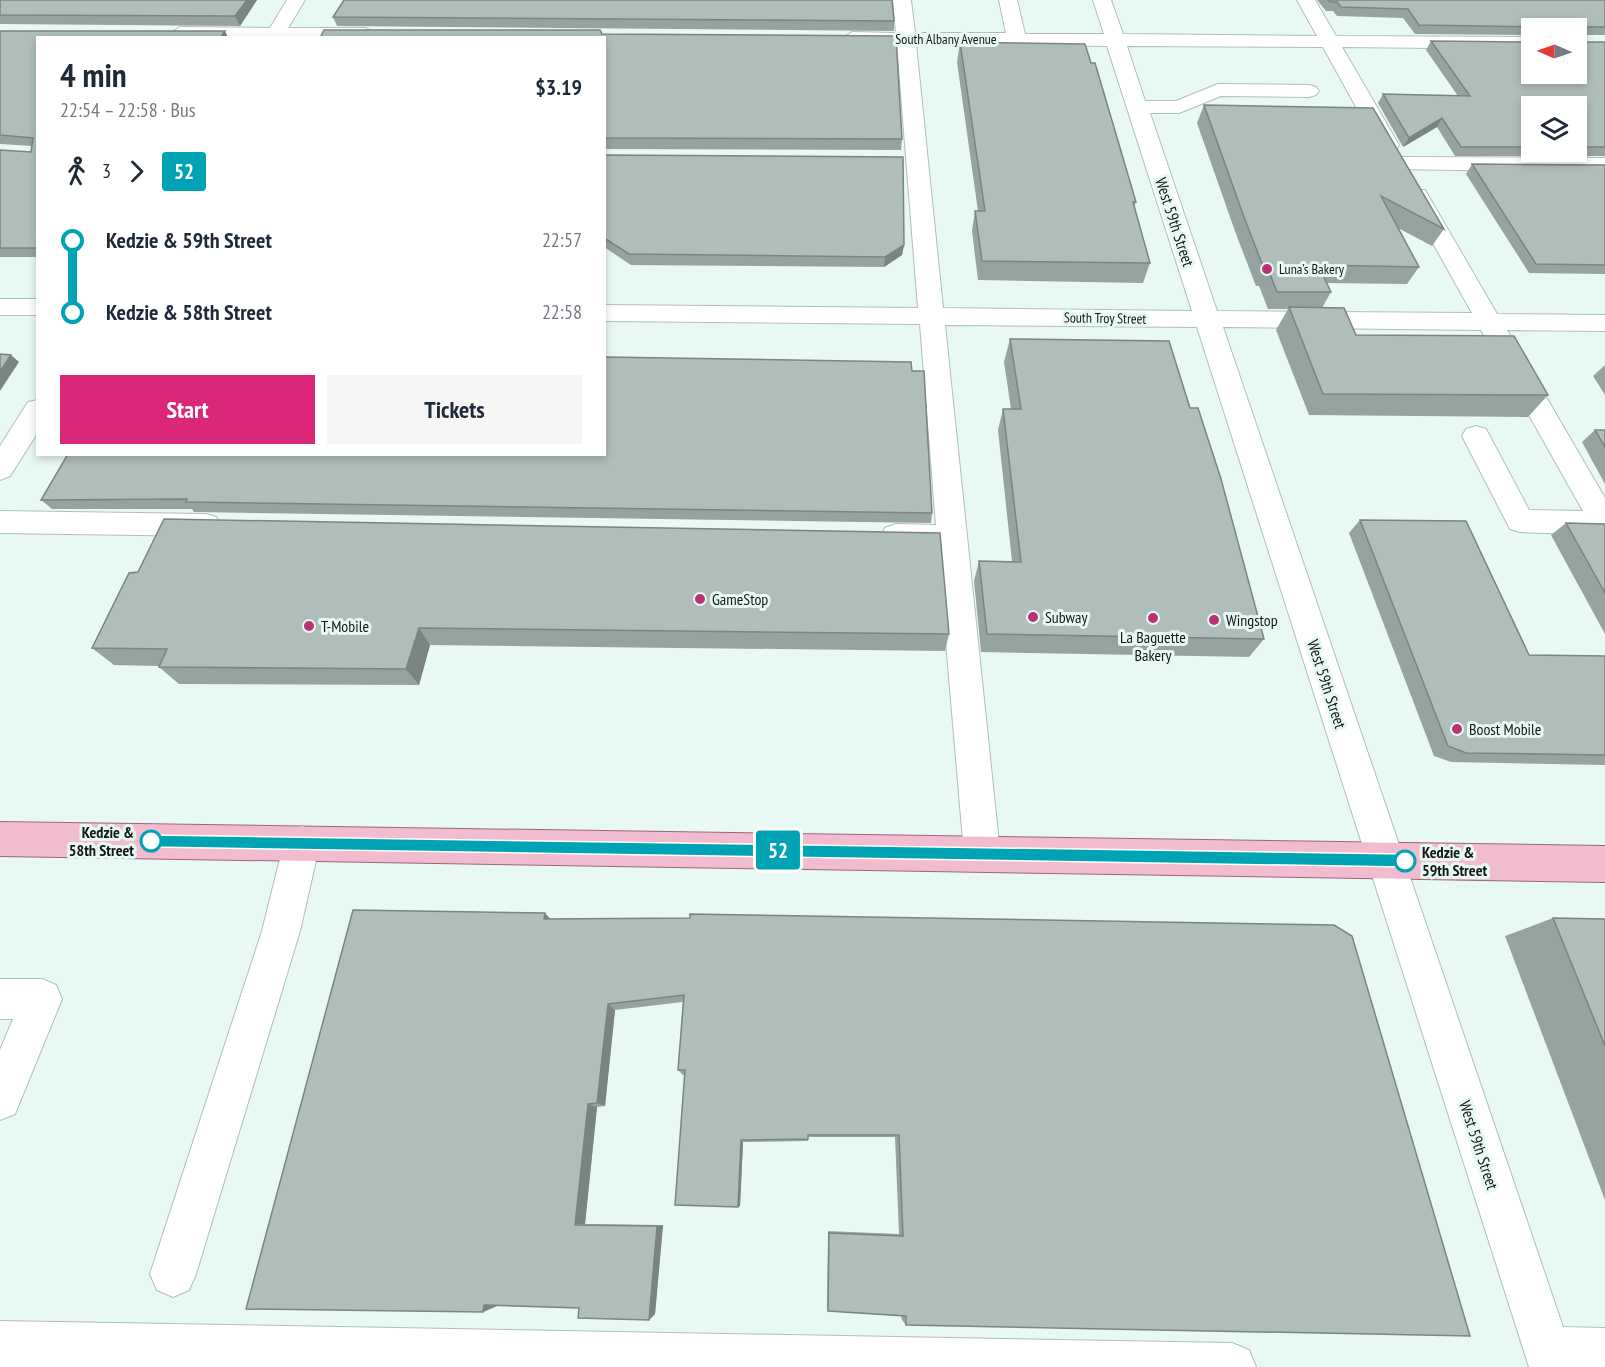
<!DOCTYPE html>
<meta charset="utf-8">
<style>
:root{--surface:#fff;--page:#f6f6f7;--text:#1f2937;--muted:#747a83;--accent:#db2777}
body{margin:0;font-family:"PT Sans Narrow",sans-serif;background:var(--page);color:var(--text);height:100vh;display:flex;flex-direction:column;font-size:22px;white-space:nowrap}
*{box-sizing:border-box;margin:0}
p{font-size:20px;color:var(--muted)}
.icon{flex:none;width:33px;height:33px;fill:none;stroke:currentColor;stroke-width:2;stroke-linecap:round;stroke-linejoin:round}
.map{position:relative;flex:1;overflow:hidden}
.sheet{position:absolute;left:36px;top:36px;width:570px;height:420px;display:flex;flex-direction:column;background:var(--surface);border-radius:0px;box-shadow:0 3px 9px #0003}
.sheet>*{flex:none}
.badge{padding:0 12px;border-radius:4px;font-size:21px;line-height:39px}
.needle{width:39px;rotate:272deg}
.fabs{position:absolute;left:1521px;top:18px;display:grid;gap:12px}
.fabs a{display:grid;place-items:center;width:66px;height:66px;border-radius:0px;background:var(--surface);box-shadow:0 3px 9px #0003;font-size:30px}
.map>.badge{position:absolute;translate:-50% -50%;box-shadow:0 0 0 3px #fff}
.legs{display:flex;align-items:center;gap:9px;height:66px;padding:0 24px;font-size:20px}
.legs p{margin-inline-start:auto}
.headline{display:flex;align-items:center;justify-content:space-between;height:102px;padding:0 24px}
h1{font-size:33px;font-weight:700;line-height:45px}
.cta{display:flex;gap:12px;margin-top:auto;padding:12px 24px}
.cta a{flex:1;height:69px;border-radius:0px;background:var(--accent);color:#fff;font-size:24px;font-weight:700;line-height:69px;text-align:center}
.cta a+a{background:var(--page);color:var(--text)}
ul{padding:0 24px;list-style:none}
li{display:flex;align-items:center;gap:21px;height:72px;font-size:22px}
li i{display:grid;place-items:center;width:9px;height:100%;margin:0 8px;background:currentColor}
li i::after{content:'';width:15px;height:15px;margin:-8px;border:4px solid;border-radius:50%;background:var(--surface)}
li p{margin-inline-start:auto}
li:first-child i{background:linear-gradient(#0000 50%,currentColor 0)}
li:last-child i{background:linear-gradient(currentColor 50%,#0000 0)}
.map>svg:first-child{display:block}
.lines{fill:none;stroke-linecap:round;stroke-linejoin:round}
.minor-casing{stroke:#b0bfbc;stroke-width:2}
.major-casing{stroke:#9d667b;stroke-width:2}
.minor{fill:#fff;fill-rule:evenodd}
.major{fill:#f1bcd0;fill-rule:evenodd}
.wall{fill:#96a3a1;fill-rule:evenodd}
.shaded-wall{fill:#7a8583}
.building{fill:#afbebb;stroke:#7a8583;stroke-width:1.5}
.line-1{fill:#00a3b4;stroke:#fff;stroke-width:1.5}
.poi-dot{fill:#b93272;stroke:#e8f8f4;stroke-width:2}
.stop-1-dot{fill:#fff;stroke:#00a3b4;stroke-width:3}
.labels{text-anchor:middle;stroke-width:6;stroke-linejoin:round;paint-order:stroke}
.far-street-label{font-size:14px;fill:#131817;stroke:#e8f8f4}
.far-poi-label{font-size:14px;fill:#131817;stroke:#e8f8f4;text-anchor:start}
.street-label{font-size:16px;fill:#131817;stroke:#e8f8f4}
.poi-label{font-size:16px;fill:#131817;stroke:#e8f8f4;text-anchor:start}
.stop-label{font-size:16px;font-weight:bold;fill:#131817;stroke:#e8f8f4;text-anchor:end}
</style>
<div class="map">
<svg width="1605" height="1367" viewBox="0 0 1605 1367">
<rect width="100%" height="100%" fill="#e8f8f4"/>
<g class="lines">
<defs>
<g id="minor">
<polygon points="287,0 305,0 288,28 366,28 375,34 373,38 175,38 171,33 180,27 270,28"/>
<path d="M893,0h18l4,33h91l-7,-33h18l8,34h79l-11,-34h18l12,34 194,2 -20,-36h18l21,36 196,1v12l-190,-2 57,98 -3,5h-16l-3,-5 -54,-98 -196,-1 18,55h31l42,-17 91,1 7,2 3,4 -3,4 -7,2 -88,-1 -42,17h-29l67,198 255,2 -66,-118 3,-5h16l3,5 69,119 108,1v16l-98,-1 98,168v37l-85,-3 -10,-3 -48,-93 4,-7 10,-3 10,3 43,81 54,1 -102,-181 -258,-3 340,1000 42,1v39h-76l-332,-1040 -252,-2 55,528 -5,12 -13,6 -13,-6 -5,-12 -26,-305h-42l-11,-4 -4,-8 4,-8 11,-4 40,1 -16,-201 -316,-3v-16l314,3 -21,-264h-45l-9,-6 9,-6 44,1zM916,44l191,2 85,265 -249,-3z"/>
<polygon points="1399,157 1605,158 1605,172 1391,169 1388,164 1391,159"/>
<rect x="0" y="299" width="38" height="16"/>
<polygon points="38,400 38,432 10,476 0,480 0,446 28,402"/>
<polygon points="0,511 206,514 216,517 221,525 216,533 206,536 0,533"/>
<polygon points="302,826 315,831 320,843 300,931 196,1274 189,1290 173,1297 157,1290 150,1274 262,931 284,843 289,831"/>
<polygon points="0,979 42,979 56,985 62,999 15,1114 0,1120 0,1050 13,1019 0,1019"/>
<polygon points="0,1321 1232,1343 1249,1350 1256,1367 0,1367"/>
</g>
<polygon id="major" points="0,822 1605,846 1605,882 0,856"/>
</defs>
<use href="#minor" class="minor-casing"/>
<use href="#major" class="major-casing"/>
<use href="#minor" class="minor"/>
<use href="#major" class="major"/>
</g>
<g class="wall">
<polygon points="0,0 257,0 240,26 0,24"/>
<path d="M1317,0h288v35h-25v7h25v114h-150l-18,-29 -34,20 -25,-44 5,-9 75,2 -32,-46 5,-9 101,33 44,-46h-44v7l-117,-1 -12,-16 -66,-2 -4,-5h-7zM1532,106h44v46h-44z"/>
<polygon points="333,17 894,21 894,31 337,26"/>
<polygon points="0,31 225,31 228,38 38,38 38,257 0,257 0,150 31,152 32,146 0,144"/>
<polygon points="602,34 902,139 901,150 604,149 604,38"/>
<polygon points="960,42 1136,202 1134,207 1150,263 1143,283 978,280 972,231 975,211 978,211 957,62"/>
<polygon points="1204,105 1444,229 1432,246 1398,228 1419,267 1407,284 1326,283 1331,292 1322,308 1356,335 1548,395 1528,417 1309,415 1276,330 1288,309 1268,309 1259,286 1256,286 1236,234 1197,123"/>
<polygon points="604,155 904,245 902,255 884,267 631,265 604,247"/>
<polygon points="1472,164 1605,165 1605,274 1529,273 1466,174"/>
<polygon points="1010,339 1190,408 1264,639 1249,657 981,652 974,581 979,561 1012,561 998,430 1003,409 1011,409 1004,362"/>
<polygon points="1605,365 1605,395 1593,376"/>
<polygon points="912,371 932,513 931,523 194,512 192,509 52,509 41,500"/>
<polygon points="1595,430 1605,430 1605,484 1582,442"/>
<polygon points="1360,520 1529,655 1605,656 1605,765 1451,762 1434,756 1349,533"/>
<polygon points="1566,523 1605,524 1605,634 1551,535"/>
<polygon points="129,573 949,634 945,651 430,645 419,685 179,684 159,667 159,666 114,665 92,648"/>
<polygon points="1553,918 1605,919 1605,1200 1505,936"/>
<polygon points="550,919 1334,925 906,1325 902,1320 901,1316 828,1311 827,1306 828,1231 899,1234 895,1137 808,1137 808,1141 743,1142 740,1206 685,1075 683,1075 678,1070 683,1002 615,1010 605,1106 597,1107 585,1224 663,1225 655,1314 649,1320 579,1308 497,1306 483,1312"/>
</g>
<g class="shaded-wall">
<polygon points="247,0 257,0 240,26 235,16"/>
<polygon points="225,31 228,38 220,38"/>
<polygon points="1442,118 1437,127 1403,147 1409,138"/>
<polygon points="904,245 902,255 884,267 885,257"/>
<polygon points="11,355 19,362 0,391 0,371"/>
<polygon points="419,628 430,645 419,685 406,669"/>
<polygon points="545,913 554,923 544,919"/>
<polygon points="608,1004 615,1010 605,1106 597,1103"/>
<polygon points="588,1104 597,1107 585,1224 575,1225"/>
<polygon points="741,1140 743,1142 740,1206 738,1207"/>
<polygon points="663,1225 655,1314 649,1320 657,1226"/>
<polygon points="498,1301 497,1306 483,1312 484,1305"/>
</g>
<g class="building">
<polygon points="0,0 247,0 235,16 0,15"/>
<polygon points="344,0 892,0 894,21 333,17"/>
<polygon points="1328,0 1605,0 1605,27 1580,27 1580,42 1605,42 1605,147 1576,147 1576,106 1532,106 1532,147 1461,147 1442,118 1409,138 1383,94 1470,96 1431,41 1532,42 1532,74 1576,74 1576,28 1539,28 1539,27 1419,25 1408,9 1341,7 1337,2 1330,2"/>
<polygon points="324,30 600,30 602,34 896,36 902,139 604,138 604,38 320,38"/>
<polygon points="0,31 225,31 220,38 38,38 38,248 0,248 0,150 31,152 33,138 0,135"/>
<polygon points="960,42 1085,44 1091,63 1095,63 1136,202 1133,202 1150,263 982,261 975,211 985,211"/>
<polygon points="1204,105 1373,108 1444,229 1381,196 1419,267 1318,265 1331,292 1277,292 1268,269 1264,269 1244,217"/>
<polygon points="604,155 903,157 904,245 885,257 629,254 604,238"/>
<polygon points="1472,164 1605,165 1605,265 1536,264"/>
<polygon points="1289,307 1344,308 1356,335 1514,336 1548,395 1323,394"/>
<polygon points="1010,339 1169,341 1190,408 1198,408 1221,479 1264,639 987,634 979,561 1021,562 1003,409 1021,409"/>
<polygon points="0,354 11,355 0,371"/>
<polygon points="604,357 911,362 912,371 924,371 932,513 186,502 187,499 41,500 68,454 604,454"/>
<polygon points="1595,430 1605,430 1605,447"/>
<polygon points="164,519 940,533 949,634 419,628 406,669 159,667 167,649 92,648 129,573 138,572"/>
<polygon points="1360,520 1466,521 1529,655 1605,656 1605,755 1466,753 1448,746"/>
<polygon points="1566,523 1605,524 1605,593"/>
<polygon points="353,910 545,913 544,919 690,918 690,914 1334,925 1352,936 1470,1336 906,1325 906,1316 828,1311 829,1233 903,1236 899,1135 808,1135 808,1139 741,1140 738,1207 675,1205 685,1070 678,1070 684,995 608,1004 597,1103 588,1104 575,1225 657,1226 649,1320 578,1318 579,1308 484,1305 483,1312 246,1309"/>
<polygon points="1553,918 1605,919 1605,1046"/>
</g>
<polygon class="line-1" points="151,835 1405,854 1412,861 1405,867 151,847 145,841"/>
<g class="poi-dot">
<circle cx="1267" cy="269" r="6"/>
<circle cx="700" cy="599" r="6"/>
<circle cx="1033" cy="617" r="6"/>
<circle cx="1153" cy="618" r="6"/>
<circle cx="1214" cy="620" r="6"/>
<circle cx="309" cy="626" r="6"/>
<circle cx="1457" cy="729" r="6"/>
</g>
<g class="stop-1-dot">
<circle cx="151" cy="841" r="10"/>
<circle cx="1405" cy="861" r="10"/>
</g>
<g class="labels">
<g class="far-street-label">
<text x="946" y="44">South Albany Avenue</text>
<text transform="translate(1105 318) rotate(1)" y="5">South Troy Street</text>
</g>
<g class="far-poi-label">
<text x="1279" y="274">Luna’s Bakery</text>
</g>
<g class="street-label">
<text transform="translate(1175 222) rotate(72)" y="6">West 59th Street</text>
<text transform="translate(1327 684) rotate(72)" y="6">West 59th Street</text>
<text transform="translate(1479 1145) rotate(72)" y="6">West 59th Street</text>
</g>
<g class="poi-label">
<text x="712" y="605">GameStop</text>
<text x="1045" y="623">Subway</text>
<text x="1226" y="626">Wingstop</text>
<text x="321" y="632">T-Mobile</text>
<text x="1153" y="643" text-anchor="middle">La Baguette<tspan x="1153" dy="18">Bakery</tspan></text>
<text x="1469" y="735">Boost Mobile</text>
</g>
<g class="stop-label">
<text x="134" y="838">Kedzie &amp;<tspan x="134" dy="18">58th Street</tspan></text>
<text x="1422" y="858" text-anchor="start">Kedzie &amp;<tspan x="1422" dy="18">59th Street</tspan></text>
</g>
</g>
</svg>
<div class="fabs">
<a><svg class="needle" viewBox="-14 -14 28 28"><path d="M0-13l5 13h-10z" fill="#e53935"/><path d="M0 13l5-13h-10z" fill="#747a83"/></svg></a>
<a><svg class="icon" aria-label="layers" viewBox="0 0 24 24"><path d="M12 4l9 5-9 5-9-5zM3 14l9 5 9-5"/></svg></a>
</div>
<b class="badge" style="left:778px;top:850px;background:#00a3b4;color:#fff">52</b>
<section class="sheet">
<div class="headline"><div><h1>4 min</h1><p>22:54 – 22:58 · Bus</p></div><b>$3.19</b></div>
<div class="legs"><svg class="icon" aria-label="walk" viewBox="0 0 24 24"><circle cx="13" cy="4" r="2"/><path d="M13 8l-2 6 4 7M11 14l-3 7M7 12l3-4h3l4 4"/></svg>3<svg class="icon" aria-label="forward" viewBox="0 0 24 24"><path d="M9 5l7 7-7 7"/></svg><b class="badge" style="background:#00a3b4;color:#fff">52</b></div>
<ul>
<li><i style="color:#00a3b4"></i><b>Kedzie &amp; 59th Street</b><p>22:57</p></li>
<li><i style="color:#00a3b4"></i><b>Kedzie &amp; 58th Street</b><p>22:58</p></li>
</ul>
<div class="cta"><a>Start</a><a>Tickets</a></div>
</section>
</div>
